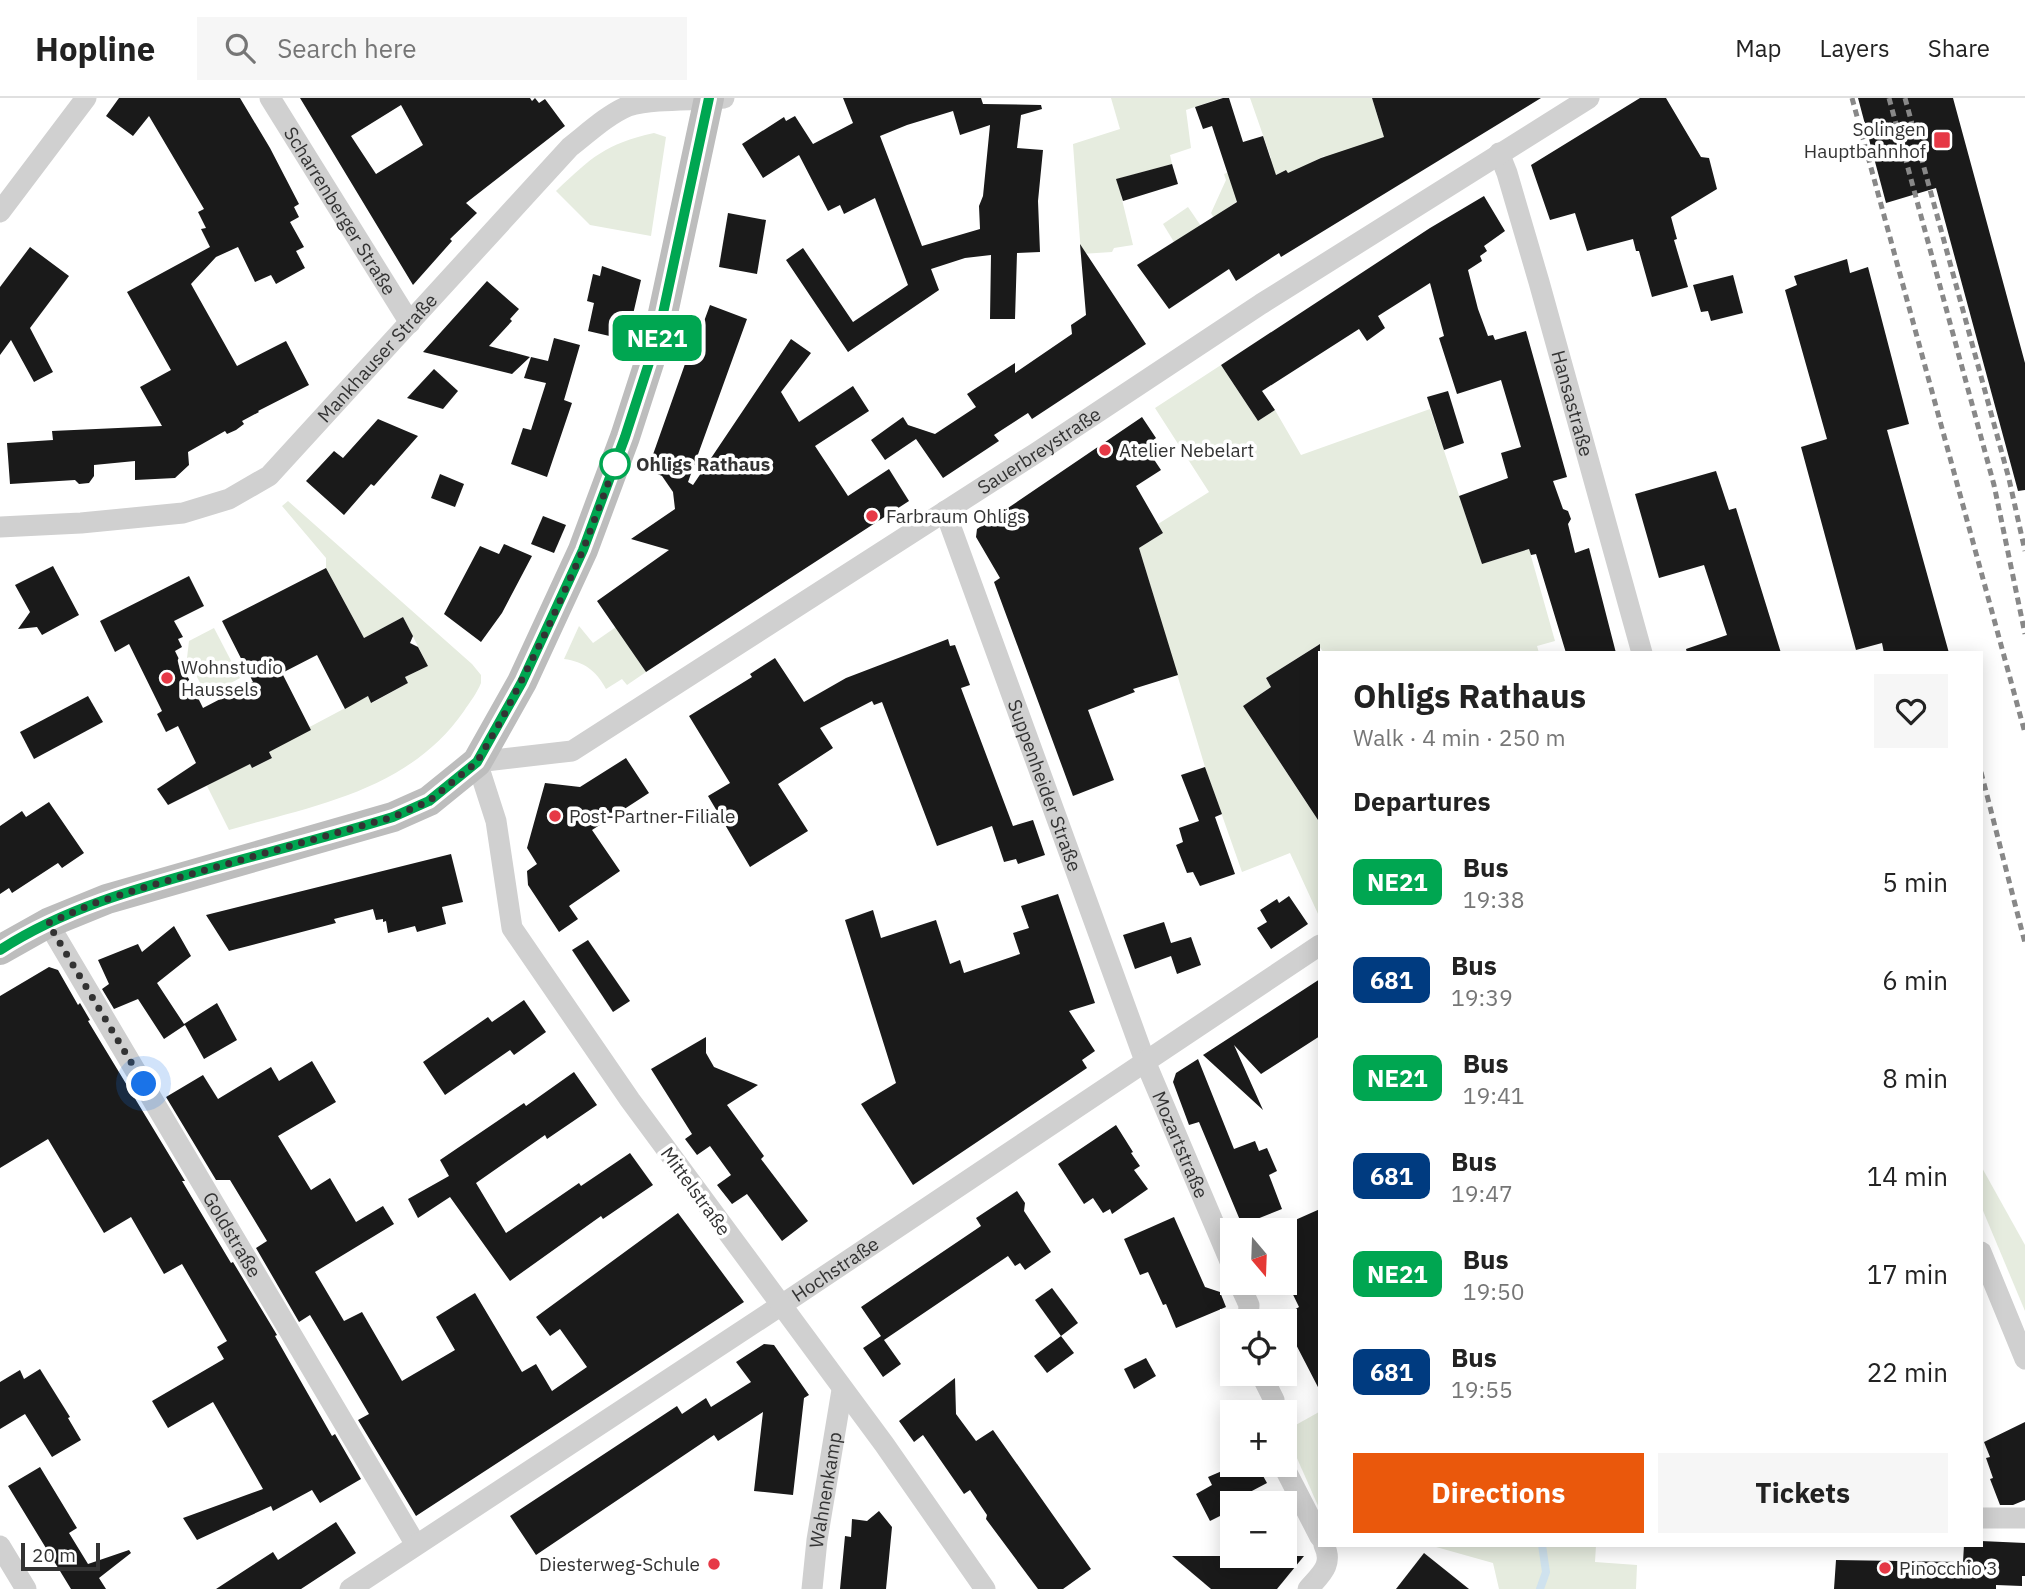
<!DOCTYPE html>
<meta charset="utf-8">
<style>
:root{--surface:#fff;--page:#f6f6f6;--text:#222;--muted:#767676;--line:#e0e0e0;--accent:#ea580c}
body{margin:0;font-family:"IBM Plex Sans",sans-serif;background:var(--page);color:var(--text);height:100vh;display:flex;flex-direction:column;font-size:26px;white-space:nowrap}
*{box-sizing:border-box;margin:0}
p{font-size:23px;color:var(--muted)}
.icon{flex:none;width:38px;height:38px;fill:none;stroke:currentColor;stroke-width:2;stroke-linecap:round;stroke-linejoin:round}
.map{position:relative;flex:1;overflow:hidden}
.drawer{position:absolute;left:1318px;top:553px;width:665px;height:896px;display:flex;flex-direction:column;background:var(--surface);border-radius:0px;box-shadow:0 4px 18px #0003}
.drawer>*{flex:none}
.badge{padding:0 14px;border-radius:10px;font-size:24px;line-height:46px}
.needle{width:46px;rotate:161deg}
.controls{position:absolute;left:1220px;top:1120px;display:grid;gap:14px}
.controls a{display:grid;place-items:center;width:77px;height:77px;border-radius:0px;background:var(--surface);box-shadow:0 4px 18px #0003;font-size:35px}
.scale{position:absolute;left:21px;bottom:18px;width:79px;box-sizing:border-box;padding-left:7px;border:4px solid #333;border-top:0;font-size:19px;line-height:24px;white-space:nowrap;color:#333;-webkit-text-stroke:5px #fff;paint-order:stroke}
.you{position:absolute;width:35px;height:35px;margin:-18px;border:5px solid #fff;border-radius:50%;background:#1a73e8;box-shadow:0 0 0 10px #1a73e833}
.map>.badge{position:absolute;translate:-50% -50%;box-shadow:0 0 0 4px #fff}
h2{padding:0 35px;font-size:26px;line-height:63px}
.round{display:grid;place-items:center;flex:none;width:74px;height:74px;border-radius:0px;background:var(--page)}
.head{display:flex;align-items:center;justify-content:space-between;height:119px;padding:0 35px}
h1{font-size:33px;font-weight:800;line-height:52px}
.action{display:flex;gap:14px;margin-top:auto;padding:14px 35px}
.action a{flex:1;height:80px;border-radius:0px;background:var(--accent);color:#fff;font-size:28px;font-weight:800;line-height:80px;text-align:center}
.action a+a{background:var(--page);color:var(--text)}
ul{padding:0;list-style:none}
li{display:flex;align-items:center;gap:21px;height:98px;padding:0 35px}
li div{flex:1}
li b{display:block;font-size:26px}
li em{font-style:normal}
li .badge{min-width:77px;font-weight:700;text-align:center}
header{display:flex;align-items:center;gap:42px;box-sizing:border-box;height:98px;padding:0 35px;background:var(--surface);border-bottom:2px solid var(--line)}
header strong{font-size:33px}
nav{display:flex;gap:38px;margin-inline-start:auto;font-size:24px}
.search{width:490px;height:63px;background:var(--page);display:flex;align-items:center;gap:18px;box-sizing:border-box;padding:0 24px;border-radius:0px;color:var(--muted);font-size:26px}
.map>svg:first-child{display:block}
.green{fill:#e6ecdf}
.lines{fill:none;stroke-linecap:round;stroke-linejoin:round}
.stream{stroke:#cfe2ee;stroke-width:8}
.building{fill:#1a1a1a;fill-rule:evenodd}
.street{stroke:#d0d0d0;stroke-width:21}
.secondary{stroke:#bdbdbd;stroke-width:30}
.rail{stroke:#888;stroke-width:5;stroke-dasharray:7 5;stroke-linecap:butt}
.line-casing{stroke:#fff;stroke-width:16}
.line{stroke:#00a651;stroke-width:10}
.walk{stroke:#333;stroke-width:7;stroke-dasharray:0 12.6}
.poi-dot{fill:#e63946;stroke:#fff;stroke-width:2.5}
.stop-dot{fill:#fff;stroke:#00a651;stroke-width:3.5}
.labels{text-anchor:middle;stroke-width:7;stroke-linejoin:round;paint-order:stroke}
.poi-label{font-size:19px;fill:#333;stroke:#fff;text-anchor:start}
.street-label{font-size:19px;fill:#333;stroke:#fff}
.stop-label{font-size:19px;font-weight:bold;fill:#333;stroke:#fff;text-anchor:start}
</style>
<header>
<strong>Hopline</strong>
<div class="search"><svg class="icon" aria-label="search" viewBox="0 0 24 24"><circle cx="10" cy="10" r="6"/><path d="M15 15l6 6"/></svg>Search here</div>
<nav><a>Map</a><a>Layers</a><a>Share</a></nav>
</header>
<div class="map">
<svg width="2025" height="1491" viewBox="0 0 2025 1491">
<rect width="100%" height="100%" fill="#fff"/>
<g class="green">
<polygon points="1111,0 1221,0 1186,12 1191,50 1170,57 1172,66 1117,81 1133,147 1114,150 1112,154 1081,156 1073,46 1120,31"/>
<polygon points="1250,0 1372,0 1383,36 1410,81 1402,85 1381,52 1346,52 1365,108 1358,112 1324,58 1309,66 1291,80 1286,72 1266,82 1214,120 1211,115 1226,82 1224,76 1271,60"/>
<path d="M654,35l12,4 -15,99 -61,-11 -34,-34c36,-34 49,-47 98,-58z"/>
<polygon points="1188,109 1201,128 1174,144 1163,126"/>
<polygon points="1221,267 1258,323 1275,312 1301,357 1430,311 1482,466 1529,451 1555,543 1537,548 1539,555 1324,555 1318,547 1266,580 1271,589 1243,608 1308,707 1319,700 1319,818 1290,755 1242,774 1205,669 1139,450 1163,435 1158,426 1209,394 1155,310"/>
<path d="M288,403l184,163 9,11v8c-4,10 -11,19 -17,28 -55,79 -147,94 -235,119l-22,-44 42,-25 4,7 19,-10 -4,-9 100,-53 4,7 36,-20 -3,-6 23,-11 -25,-49 -39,21 -38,-70v-10l-44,-52z"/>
<path d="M579,528l14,17 23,-16 30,45 -19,13 -5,-6 -16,10c-10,-19 -22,-27 -42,-30z"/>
<polygon points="214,530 240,580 207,598 187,560 189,543"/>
<polygon points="1981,1068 2025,1147 2025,1213 1981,1108"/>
<polygon points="1319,1314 1319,1410 1285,1333"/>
<polygon points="1429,1447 1596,1447 1595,1464 1637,1467 1636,1491 1499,1491 1493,1465"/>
</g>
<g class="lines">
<polyline class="stream" points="1540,1491 1546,1474 1542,1447"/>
</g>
<g class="building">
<polygon points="119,0 240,0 270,50 299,106 294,109 299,119 290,124 304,149 296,153 305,170 276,186 271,177 255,184 238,149 216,159 191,186 237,268 286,243 309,287 258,313 259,314 242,323 244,326 236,332 227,336 225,333 188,354 189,367 175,380 135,382 135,363 94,367 94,378 89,385 79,386 75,382 10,386 7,345 53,342 52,333 162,328 140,289 171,272 127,194 210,149 201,131 206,130 198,114 204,111 149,18 133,38 106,18"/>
<path d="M300,0h230l2,3 3,-3 4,5 6,-4 20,27 -99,77 11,10 -27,26 2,2 -39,44zM401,7l22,40 -47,29 -25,-38z"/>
<path d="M843,0h138l2,6 58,1 1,4 -21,6 -4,33 26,2 -5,51 2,51 -23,1 -2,66h-25l1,-64 -26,3 -34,11 8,21 -91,62 -62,-92 17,-12 50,74 55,-37 -33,-87 -31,16 -4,-9 -12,6 -29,-56 -36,23 -21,-34 42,-27 2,4 9,-5 18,28 40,-21zM953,13l7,24 30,-10 -7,71 -4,10 1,23 -58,17 -42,-110 27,-11z"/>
<polygon points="1223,0 1229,0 1243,44 1263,38 1276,77 1286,72 1288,75 1321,60 1384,39 1372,0 1541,0 1281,159 1279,155 1236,183 1229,171 1169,211 1137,167 1237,104 1212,28 1203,31 1195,9"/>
<polygon points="1640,0 1666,0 1701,59 1709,60 1717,91 1671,119 1677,141 1674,142 1688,189 1652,199 1639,153 1636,153 1633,141 1587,153 1575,115 1550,122 1531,67"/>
<polygon points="1858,0 1953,0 2025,265 2025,392 2018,393 1936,90 1886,105"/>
<polygon points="1172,66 1178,86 1123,103 1116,81"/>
<polygon points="1484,98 1505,133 1484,148 1487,153 1480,158 1482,163 1468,172 1478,211 1488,238 1493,237 1495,242 1526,233 1567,379 1553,383 1563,411 1568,413 1571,421 1568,426 1575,455 1589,450 1616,555 1566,555 1536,456 1531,457 1529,451 1482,466 1459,398 1508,380 1501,355 1521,349 1501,282 1457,296 1439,240 1444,238 1430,185 1378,218 1385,230 1367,243 1359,231 1262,293 1275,312 1258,323 1221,267 1430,130"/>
<polygon points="728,115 766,122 757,176 719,169"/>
<polygon points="1080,146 1146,246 1032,321 1028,315 994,337 999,343 943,380 916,341 885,362 871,342 903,319 908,327 935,336 976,309 967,296 1015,265 1015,275 1072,236 1071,227 1086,217"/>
<polygon points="30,149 69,178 30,230 53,274 34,284 11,242 0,257 0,189"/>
<polygon points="1847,161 1850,175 1868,169 1909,326 1887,332 1949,555 1884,555 1882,545 1856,552 1801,349 1827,341 1785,192 1797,187 1794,178"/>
<polygon points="602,168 641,182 628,238 618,236 618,240 588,233 594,205 587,203 593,176 600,178"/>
<polygon points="1733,177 1743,215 1711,223 1708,213 1701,214 1693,187"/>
<polygon points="487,183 519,211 510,221 512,223 489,248 530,259 512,276 423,254"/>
<polygon points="710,207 747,221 688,384 693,387 791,241 811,255 781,294 799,324 853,288 869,313 815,348 848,398 889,371 909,403 646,574 597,503 669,452 631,441 675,411 673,394 662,378 653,374 650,365 685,266 688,267"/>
<polygon points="554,240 580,247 564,302 572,305 547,379 511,366 523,330 531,332 546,285 524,280 531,259 548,263"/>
<polygon points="434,271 458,293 443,311 407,300"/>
<polygon points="1448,293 1464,345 1444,352 1427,299"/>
<polygon points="1142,319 1156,340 1145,348 1161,372 1136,388 1163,435 1139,450 1178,577 1133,591 1135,594 1088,612 1114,682 1073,698 994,484 1000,480 976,439 977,431"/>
<polygon points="378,321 418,338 374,388 371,386 344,417 306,383 334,353 343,360"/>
<polygon points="1716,373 1729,412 1736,410 1781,555 1687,555 1686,551 1727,537 1704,467 1659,480 1635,396"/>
<polygon points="440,376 464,386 455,409 431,400"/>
<polygon points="543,418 566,427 554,455 531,446"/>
<polygon points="504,446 532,458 502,515 481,544 444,516 480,448 499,456"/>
<polygon points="53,468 79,517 42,537 37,529 18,531 30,514 15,487"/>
<polygon points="326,470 364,540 403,519 413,538 410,545 418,549 428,568 405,579 408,585 371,605 368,598 345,611 317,557 282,575 311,632 269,654 272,660 252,670 250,666 168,707 157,691 196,665 178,628 166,634 157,616 162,613 129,546 115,554 100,523 189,478 204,508 174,523 183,539 178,541 182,549 175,553 203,610 253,584 222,523"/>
<polygon points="948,541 950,548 955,547 970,587 961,590 1013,728 1033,722 1045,757 1018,766 1016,761 1004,764 992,728 937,748 882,604 874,607 872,603 820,630 833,650 778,686 808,733 750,769 708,698 730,685 689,618 752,579 750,576 775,560 804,604 846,580"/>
<polygon points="1320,546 1320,725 1243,608 1271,589 1266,580"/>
<polygon points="88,598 103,624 34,661 20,634"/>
<polygon points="626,660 649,695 592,732 620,773 569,808 578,821 559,834 528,787 527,773 537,766 527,750 545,685 580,689"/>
<polygon points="1205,669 1222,716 1215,719 1235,776 1200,788 1193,774 1187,775 1176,747 1183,744 1179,730 1199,723 1181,677"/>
<polygon points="49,704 84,755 62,770 58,765 12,795 9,790 0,796 0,728 22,713 26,719"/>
<polygon points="451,756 463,804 442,809 446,826 417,834 415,828 388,835 386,823 383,824 383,821 376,822 373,811 334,821 336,825 229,853 206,817"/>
<polygon points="1058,796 1095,905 1069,913 1095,953 1082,962 1087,970 913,1087 861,1006 896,985 845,822 873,812 881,840 936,822 950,866 960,862 964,875 1020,856 1013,835 1029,830 1021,808"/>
<polygon points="1289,798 1308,826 1271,851 1257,830 1267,824 1260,812 1277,801 1279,805"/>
<polygon points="1164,824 1171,845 1191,839 1201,867 1177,876 1171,858 1135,871 1123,837"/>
<polygon points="174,828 191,858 157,885 184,926 217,905 237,942 204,961 185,927 164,941 138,901 114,911 102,891 109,886 98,862 138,846 142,854"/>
<polygon points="588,842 630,903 613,914 572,852"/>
<polygon points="49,869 58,872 78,907 80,905 90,922 88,923 185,1083 182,1083 231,1165 233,1164 277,1237 275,1238 332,1338 335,1336 361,1381 320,1405 312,1392 273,1413 271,1408 197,1442 183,1420 263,1391 213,1304 168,1330 152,1303 224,1261 217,1249 227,1243 182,1166 164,1176 131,1119 104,1135 48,1041 0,1070 0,898"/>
<polygon points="1320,881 1320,938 1261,976 1234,947 1263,1012 1203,957"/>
<polygon points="524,902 546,934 514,957 510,952 445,997 423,964 488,919 492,924"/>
<polygon points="706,939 706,955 714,969 758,987 727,1007 764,1058 761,1061 808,1123 782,1143 747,1096 732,1106 717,1087 731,1077 710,1048 697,1057 685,1041 692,1036 651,971"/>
<polygon points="1198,961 1234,1051 1255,1043 1259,1053 1267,1050 1277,1073 1269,1077 1282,1111 1242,1127 1199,1024 1189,1027 1173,984 1176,975"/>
<polygon points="312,963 336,1004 278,1038 311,1092 330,1080 356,1124 383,1108 394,1126 315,1174 344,1223 362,1214 402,1283 455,1252 436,1219 475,1195 522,1274 536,1266 552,1293 587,1269 560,1231 550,1238 536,1219 678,1115 744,1204 416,1418 358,1322 369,1316 340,1267 310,1217 299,1224 256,1150 267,1143 230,1082 216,1082 166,999 203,977 218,1001 271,969 279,983"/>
<polygon points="574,974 597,1007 547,1041 545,1037 476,1085 506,1135 579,1085 581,1088 630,1055 653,1087 603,1121 601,1118 510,1183 450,1099 418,1120 408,1101 449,1078 440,1062 524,1005 526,1008"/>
<polygon points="1116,1027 1133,1054 1131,1055 1140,1068 1134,1072 1148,1091 1112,1116 1110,1111 1103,1115 1093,1100 1084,1106 1058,1066"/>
<polygon points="1017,1093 1025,1105 1024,1113 1051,1154 1025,1172 1020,1165 1015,1168 1008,1158 884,1242 901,1266 883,1279 863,1250 881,1238 861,1209 981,1128 976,1120"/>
<polygon points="1320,1111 1320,1293 1289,1233 1293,1231 1287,1216 1299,1209 1284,1178 1284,1127"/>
<polygon points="1174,1119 1205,1189 1220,1194 1226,1209 1176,1230 1166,1206 1163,1207 1148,1174 1140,1177 1124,1141"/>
<polygon points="1052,1190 1078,1225 1061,1238 1035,1202"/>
<polygon points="1061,1238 1074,1255 1047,1275 1034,1258"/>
<polygon points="764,1246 774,1247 809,1297 804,1300 793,1397 754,1393 763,1314 718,1343 714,1337 536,1457 510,1418 677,1308 682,1316 706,1300 711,1309 751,1284 736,1264"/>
<polygon points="1146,1260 1156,1278 1134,1291 1124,1271"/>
<polygon points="40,1271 70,1319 68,1320 81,1342 52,1359 25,1316 0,1331 0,1284 20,1272 24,1281"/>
<polygon points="955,1280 956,1316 976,1343 993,1332 1091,1471 1063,1491 1038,1491 986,1421 987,1417 970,1392 964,1396 923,1337 914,1344 899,1323"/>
<polygon points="2025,1324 2025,1402 2013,1407 2000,1407 1990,1381 1993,1380 1986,1360 1990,1359 1984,1344"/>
<polygon points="1236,1367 1257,1367 1267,1385 1248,1395 1254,1400 1244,1405 1232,1405 1232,1412 1210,1423 1196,1396 1212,1387 1208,1379"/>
<polygon points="40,1369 77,1430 69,1435 88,1466 129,1452 131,1455 99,1480 106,1491 71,1491 8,1388"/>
<polygon points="879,1413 892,1429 886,1491 840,1491 845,1438 851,1439 852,1421 867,1423"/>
<polygon points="336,1424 356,1455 301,1491 216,1491 273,1454 278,1462"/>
<polygon points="1981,1443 2025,1445 2025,1478 2022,1478 2022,1488 1996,1487 1996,1491 1834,1491 1836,1462 1963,1464 1964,1447 1981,1447"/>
<polygon points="1424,1455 1469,1491 1396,1491"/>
<polygon points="1172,1458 1304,1458 1277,1491 1211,1491"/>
</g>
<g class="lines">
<g class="street">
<path id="s1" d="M270,0l140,225"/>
<path id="s2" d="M1499,55l8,20 32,109 103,371"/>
<polyline points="0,114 86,0"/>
<path id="s3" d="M945,413l200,550 87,205"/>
<path id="s4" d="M0,429l81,-4 102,-10 46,-14 40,-23 301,-329c18,-14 37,-32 58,-41 30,-8 65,-5 96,-8"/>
<path id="s5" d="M48,825l368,622"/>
<polyline points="1981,1154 2025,1261"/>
<polyline points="1239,1185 1249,1207 1248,1223"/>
<polyline points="1261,1276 1274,1302 1270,1314"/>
<polyline points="1283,1367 1320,1439"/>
<polyline points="1981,1420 2025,1420"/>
<polyline points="0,1448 26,1491"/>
<path id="s6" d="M350,1491l430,-283 540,-361"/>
<path id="s7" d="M812,1491l5,-49 25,-150"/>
<path id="s8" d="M985,1491l-101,-145 -254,-344 -118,-172 -16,-107 -19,-59 95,-11 464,-298 225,-149 328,-206"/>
<path d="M1308,1491c12,-14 26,-24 16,-44"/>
</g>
<polyline class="secondary" points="0,852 48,825 107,801 393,719 429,703 477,664 522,584 583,452 625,339 659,234 709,0"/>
<g class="rail">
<polyline points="1852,0 2025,635"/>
<polyline points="1889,0 1994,387 2025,536"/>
<polyline points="1905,0 2009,381 2025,453"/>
<polyline points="1981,674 2025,845"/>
</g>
</g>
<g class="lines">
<defs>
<path id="line" d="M0,852c66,-43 142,-63 218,-84 58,-16 117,-31 175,-49l36,-16 48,-39 45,-80 61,-132 42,-113 34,-105 50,-234"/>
</defs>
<use href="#line" class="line-casing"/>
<use href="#line" class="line"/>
<polyline class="walk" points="144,986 48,825 92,806 145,789 393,719 429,703 477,664 502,621 546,534 583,452 617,362 615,366"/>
</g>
<g class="poi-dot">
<rect x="1933" y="33" width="18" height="18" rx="3.5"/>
<circle cx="1105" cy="352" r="7"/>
<circle cx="872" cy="418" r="7"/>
<circle cx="167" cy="580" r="7"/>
<circle cx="555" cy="718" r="7"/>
<circle cx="714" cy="1466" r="7"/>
<circle cx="1885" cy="1470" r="7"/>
</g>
<circle class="stop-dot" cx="615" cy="366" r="14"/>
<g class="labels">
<g class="poi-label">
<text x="1926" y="38" text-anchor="end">Solingen<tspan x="1926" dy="22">Hauptbahnhof</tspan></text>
<text x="1119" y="359">Atelier Nebelart</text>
<text x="886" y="425">Farbraum Ohligs</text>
<text x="181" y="576">Wohnstudio<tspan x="181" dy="22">Haussels</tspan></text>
<text x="569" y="725">Post-Partner-Filiale</text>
<text x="700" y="1473" text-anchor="end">Diesterweg-Schule</text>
<text x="1899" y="1477">Pinocchio 3</text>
</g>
<g class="street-label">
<text dy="7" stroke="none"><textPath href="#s1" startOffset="133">Scharrenberger Straße</textPath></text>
<text dy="7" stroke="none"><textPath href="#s4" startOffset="438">Mankhauser Straße</textPath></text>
<text dy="7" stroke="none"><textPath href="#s2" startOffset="261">Hansastraße</textPath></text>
<text dy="7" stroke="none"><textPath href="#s8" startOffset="1634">Sauerbreystraße</textPath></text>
<text dy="7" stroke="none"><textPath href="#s3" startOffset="292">Suppenheider Straße</textPath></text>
<text dy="7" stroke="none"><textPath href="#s3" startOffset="676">Mozartstraße</textPath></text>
<text transform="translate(696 1093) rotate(54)" y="7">Mittelstraße</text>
<text dy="7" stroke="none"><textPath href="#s5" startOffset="362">Goldstraße</textPath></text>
<text dy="7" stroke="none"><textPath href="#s6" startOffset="581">Hochstraße</textPath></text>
<text dy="7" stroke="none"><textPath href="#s7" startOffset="100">Wahnenkamp</textPath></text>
</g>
<g class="stop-label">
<text x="636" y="373">Ohligs Rathaus</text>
</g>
</g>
</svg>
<div class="controls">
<a><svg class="needle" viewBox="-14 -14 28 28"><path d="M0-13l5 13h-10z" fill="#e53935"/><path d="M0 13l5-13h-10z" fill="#767676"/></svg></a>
<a><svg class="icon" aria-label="locate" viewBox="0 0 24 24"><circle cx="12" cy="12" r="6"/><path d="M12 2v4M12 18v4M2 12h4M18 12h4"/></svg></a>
<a>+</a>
<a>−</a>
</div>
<div class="scale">20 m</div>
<div class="you" style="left:144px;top:986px"></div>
<b class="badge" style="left:657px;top:240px;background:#00a651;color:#fff">NE21</b>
<section class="drawer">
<div class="head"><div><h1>Ohligs Rathaus</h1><p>Walk · 4 min · 250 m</p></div><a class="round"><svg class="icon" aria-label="heart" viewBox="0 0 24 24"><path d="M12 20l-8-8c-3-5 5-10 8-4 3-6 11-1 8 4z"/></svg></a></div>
<h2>Departures</h2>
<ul>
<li><span class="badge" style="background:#00a651;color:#fff">NE21</span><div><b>Bus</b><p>19:38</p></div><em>5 min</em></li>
<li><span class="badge" style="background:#003b80;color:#fff">681</span><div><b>Bus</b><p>19:39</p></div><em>6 min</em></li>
<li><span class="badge" style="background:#00a651;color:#fff">NE21</span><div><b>Bus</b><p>19:41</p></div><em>8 min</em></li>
<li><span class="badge" style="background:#003b80;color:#fff">681</span><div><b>Bus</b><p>19:47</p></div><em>14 min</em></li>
<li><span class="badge" style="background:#00a651;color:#fff">NE21</span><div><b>Bus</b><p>19:50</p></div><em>17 min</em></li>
<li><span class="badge" style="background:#003b80;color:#fff">681</span><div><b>Bus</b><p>19:55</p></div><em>22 min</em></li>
</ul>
<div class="action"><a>Directions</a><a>Tickets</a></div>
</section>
</div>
